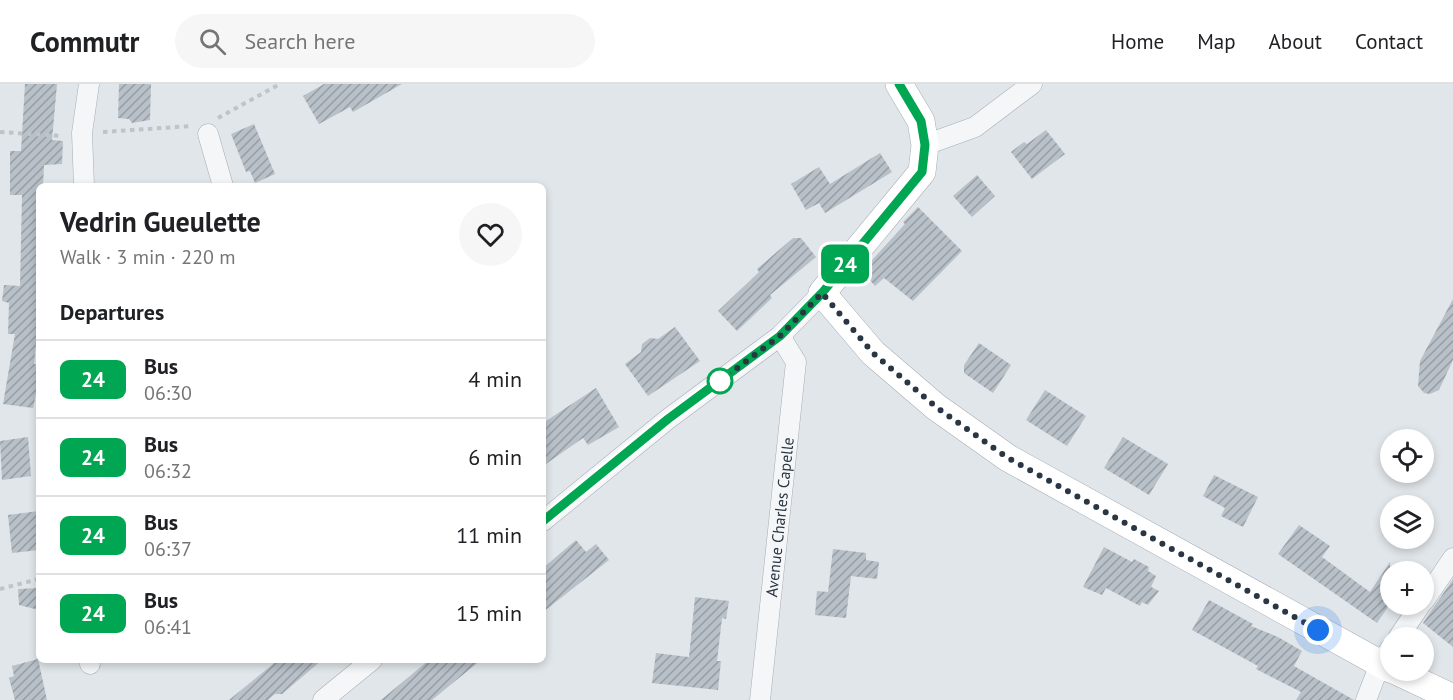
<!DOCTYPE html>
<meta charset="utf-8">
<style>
:root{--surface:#fff;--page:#f6f6f6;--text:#202124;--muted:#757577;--line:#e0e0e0}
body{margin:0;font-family:"PT Sans",sans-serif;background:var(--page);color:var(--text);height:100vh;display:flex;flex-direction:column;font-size:22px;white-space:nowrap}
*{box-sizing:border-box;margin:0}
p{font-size:20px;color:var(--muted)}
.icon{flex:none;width:33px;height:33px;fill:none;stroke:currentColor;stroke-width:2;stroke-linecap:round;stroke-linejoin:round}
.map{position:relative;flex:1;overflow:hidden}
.panel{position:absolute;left:36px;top:99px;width:510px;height:480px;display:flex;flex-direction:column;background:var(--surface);border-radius:9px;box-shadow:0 3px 9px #0003}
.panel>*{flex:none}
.badge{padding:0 12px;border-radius:9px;font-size:21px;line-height:39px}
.tools{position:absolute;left:1380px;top:345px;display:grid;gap:12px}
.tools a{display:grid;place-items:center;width:54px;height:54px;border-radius:50%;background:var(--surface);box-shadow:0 3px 9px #0003;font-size:30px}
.you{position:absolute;width:30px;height:30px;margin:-15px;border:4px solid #fff;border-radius:50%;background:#1a73e8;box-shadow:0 0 0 9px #1a73e833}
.map>.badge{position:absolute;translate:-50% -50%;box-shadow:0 0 0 3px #fff}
h2{padding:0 24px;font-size:22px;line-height:54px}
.round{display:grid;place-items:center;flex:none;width:63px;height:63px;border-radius:32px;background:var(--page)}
.summary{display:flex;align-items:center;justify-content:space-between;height:102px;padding:0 24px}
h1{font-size:28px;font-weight:800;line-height:45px}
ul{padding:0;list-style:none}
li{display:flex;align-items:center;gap:18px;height:78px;padding:0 24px;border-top:2px solid var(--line)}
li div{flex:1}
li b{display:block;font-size:22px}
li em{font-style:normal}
li .badge{min-width:66px;font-weight:700;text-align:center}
header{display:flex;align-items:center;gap:36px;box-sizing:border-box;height:84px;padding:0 30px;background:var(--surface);border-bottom:2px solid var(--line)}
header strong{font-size:28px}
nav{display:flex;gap:33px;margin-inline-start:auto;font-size:21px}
.search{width:420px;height:54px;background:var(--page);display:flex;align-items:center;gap:15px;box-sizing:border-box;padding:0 21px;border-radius:33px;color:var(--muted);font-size:22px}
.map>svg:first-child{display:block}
.building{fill:url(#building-hatch)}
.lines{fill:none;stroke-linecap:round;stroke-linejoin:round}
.street-casing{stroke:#a6aeb5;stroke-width:21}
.secondary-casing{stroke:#a6aeb5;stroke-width:28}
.path{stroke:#bfc4c9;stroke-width:4;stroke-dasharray:4.5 4.5;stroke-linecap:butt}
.street{stroke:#f4f6f8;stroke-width:20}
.secondary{stroke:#fff;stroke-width:27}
.line-casing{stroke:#fff;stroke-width:14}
.line{stroke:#00a651;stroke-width:9}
.walk{stroke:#293643;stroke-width:6;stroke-dasharray:0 10.8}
.stop-dot{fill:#fff;stroke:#00a651;stroke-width:3}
.labels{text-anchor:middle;stroke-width:5;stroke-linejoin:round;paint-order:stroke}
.street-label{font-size:16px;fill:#293643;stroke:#f1f5f7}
</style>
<header>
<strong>Commutr</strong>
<div class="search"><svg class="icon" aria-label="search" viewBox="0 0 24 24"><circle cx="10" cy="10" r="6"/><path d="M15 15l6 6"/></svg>Search here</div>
<nav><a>Home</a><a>Map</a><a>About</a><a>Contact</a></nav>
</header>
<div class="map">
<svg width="1453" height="616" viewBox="0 0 1453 616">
<defs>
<pattern id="building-hatch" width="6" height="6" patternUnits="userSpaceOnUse" patternTransform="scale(1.5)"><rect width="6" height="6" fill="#b8c0c8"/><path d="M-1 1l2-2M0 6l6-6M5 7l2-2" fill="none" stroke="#969da4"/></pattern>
</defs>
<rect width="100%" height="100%" fill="#e1e6ea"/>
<g class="building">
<polygon points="25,0 57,0 52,56 63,57 62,80 44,81 43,102 39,102 39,228 34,280 39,281 39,296 33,324 3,320 15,250 8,250 9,219 2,217 4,201 20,202 22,111 10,111 10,67 21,67"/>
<polygon points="119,0 151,0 150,36 132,39 129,35 118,34"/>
<polygon points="324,0 402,0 353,28 350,23 319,40 303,12"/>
<polygon points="254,40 275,90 255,99 250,87 246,88 231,50"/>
<polygon points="1046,46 1065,70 1032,95 1011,68 1024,58 1027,60"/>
<polygon points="880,69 892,88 825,129 819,119 806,126 791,100 819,83 830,100"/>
<polygon points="977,91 995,112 972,133 953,112"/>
<polygon points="918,123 962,167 913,217 884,194 875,202 862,187 905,140 903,138"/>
<polygon points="793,154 801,154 816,173 770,211 772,214 737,247 718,227 759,188 757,185"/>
<polygon points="1453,215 1453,276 1439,306 1430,310 1424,309 1418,302 1420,277"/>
<polygon points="675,243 700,277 648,312 625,280 641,268 642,260 650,254 658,255"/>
<polygon points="979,259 1011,281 993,309 964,289 964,281"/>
<polygon points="596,304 619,343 588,361 583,354 543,382 543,339"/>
<polygon points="1045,306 1086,332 1067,362 1026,336"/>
<polygon points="28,353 31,392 2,396 0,357"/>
<polygon points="1123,353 1168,380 1149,411 1104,384"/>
<polygon points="1214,391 1258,413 1243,443 1221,432 1225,424 1203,412"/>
<polygon points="39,427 39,466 12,469 8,431"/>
<polygon points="1299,441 1330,462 1322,473 1370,508 1390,478 1390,520 1377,539 1278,470"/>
<polygon points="576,456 586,468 596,460 609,476 543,528 543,484"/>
<polygon points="1104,463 1132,478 1134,475 1149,483 1148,487 1156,492 1151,503 1159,507 1148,521 1142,518 1140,522 1106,504 1102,511 1083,503"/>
<polygon points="833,465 866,469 866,476 879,478 877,495 851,492 846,534 815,531 817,507 828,508"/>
<polygon points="1453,495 1453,563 1423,539"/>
<polygon points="39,504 39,526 19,521 18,505"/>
<polygon points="695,513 729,517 726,535 722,534 717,577 721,577 718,606 652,599 656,569 689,573"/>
<polygon points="1209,516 1253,540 1251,542 1278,553 1302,567 1294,582 1354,616 1296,616 1301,608 1256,585 1258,582 1192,546"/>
<polygon points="38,575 47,616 15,616 9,594 14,592 12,582"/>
<polygon points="278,576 322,576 282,610 275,610 268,616 229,616"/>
<polygon points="429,576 481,576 432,616 381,616"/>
</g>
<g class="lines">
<defs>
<g id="street">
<polyline points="208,50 223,102"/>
<polyline points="925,61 975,43 1032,0"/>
<polyline points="84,102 82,49 89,0"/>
<polyline points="543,437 668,335 780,252 822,209"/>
<polyline points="1424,517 1453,474"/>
<polyline points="1398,554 1421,520"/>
<polyline points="89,576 90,580"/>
<polyline points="323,616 372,576"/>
<path id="s1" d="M760,616l36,-338 -16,-26"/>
<polyline points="1366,616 1380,580 1390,565"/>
</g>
<g id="secondary">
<polyline points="899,0 921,37 925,61 922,88 822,209 873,269 936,323 1008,374 1390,585"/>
<polyline points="1394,586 1453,614"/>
</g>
</defs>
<use href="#street" class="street-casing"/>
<use href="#secondary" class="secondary-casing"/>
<g class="path">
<polyline points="218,34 280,0"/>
<polyline points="0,48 63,52"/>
<polyline points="103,48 191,42"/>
<polyline points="0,505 39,495"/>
</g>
<use href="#street" class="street"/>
<use href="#secondary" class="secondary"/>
</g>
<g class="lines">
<defs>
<polyline id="line" points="543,437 668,335 780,252 822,209 922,88 925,61 921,37 899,0"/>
</defs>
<use href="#line" class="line-casing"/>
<use href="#line" class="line"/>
<polyline class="walk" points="720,297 780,252 822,209 873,269 936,323 1008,374 1318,546"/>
</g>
<circle class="stop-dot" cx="720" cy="297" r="12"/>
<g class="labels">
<g class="street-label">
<text dy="6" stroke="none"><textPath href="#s1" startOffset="184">Avenue Charles Capelle</textPath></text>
</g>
</g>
</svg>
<div class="tools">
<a><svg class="icon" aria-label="locate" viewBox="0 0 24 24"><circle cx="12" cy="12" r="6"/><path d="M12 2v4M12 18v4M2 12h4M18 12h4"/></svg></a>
<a><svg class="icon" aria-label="layers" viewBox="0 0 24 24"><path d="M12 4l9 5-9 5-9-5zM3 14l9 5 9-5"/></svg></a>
<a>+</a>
<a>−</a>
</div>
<div class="you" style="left:1318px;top:546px"></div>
<b class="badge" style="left:845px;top:180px;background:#00a651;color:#fff">24</b>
<section class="panel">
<div class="summary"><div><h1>Vedrin Gueulette</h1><p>Walk · 3 min · 220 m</p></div><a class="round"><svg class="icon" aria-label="heart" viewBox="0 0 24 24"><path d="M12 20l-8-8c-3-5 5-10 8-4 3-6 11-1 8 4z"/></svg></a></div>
<h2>Departures</h2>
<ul>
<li><span class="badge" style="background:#00a651;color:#fff">24</span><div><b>Bus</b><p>06:30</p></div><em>4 min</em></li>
<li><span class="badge" style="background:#00a651;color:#fff">24</span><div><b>Bus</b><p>06:32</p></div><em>6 min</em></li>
<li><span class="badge" style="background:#00a651;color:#fff">24</span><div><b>Bus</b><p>06:37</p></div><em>11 min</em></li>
<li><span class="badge" style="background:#00a651;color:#fff">24</span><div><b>Bus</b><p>06:41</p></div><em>15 min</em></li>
</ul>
</section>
</div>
